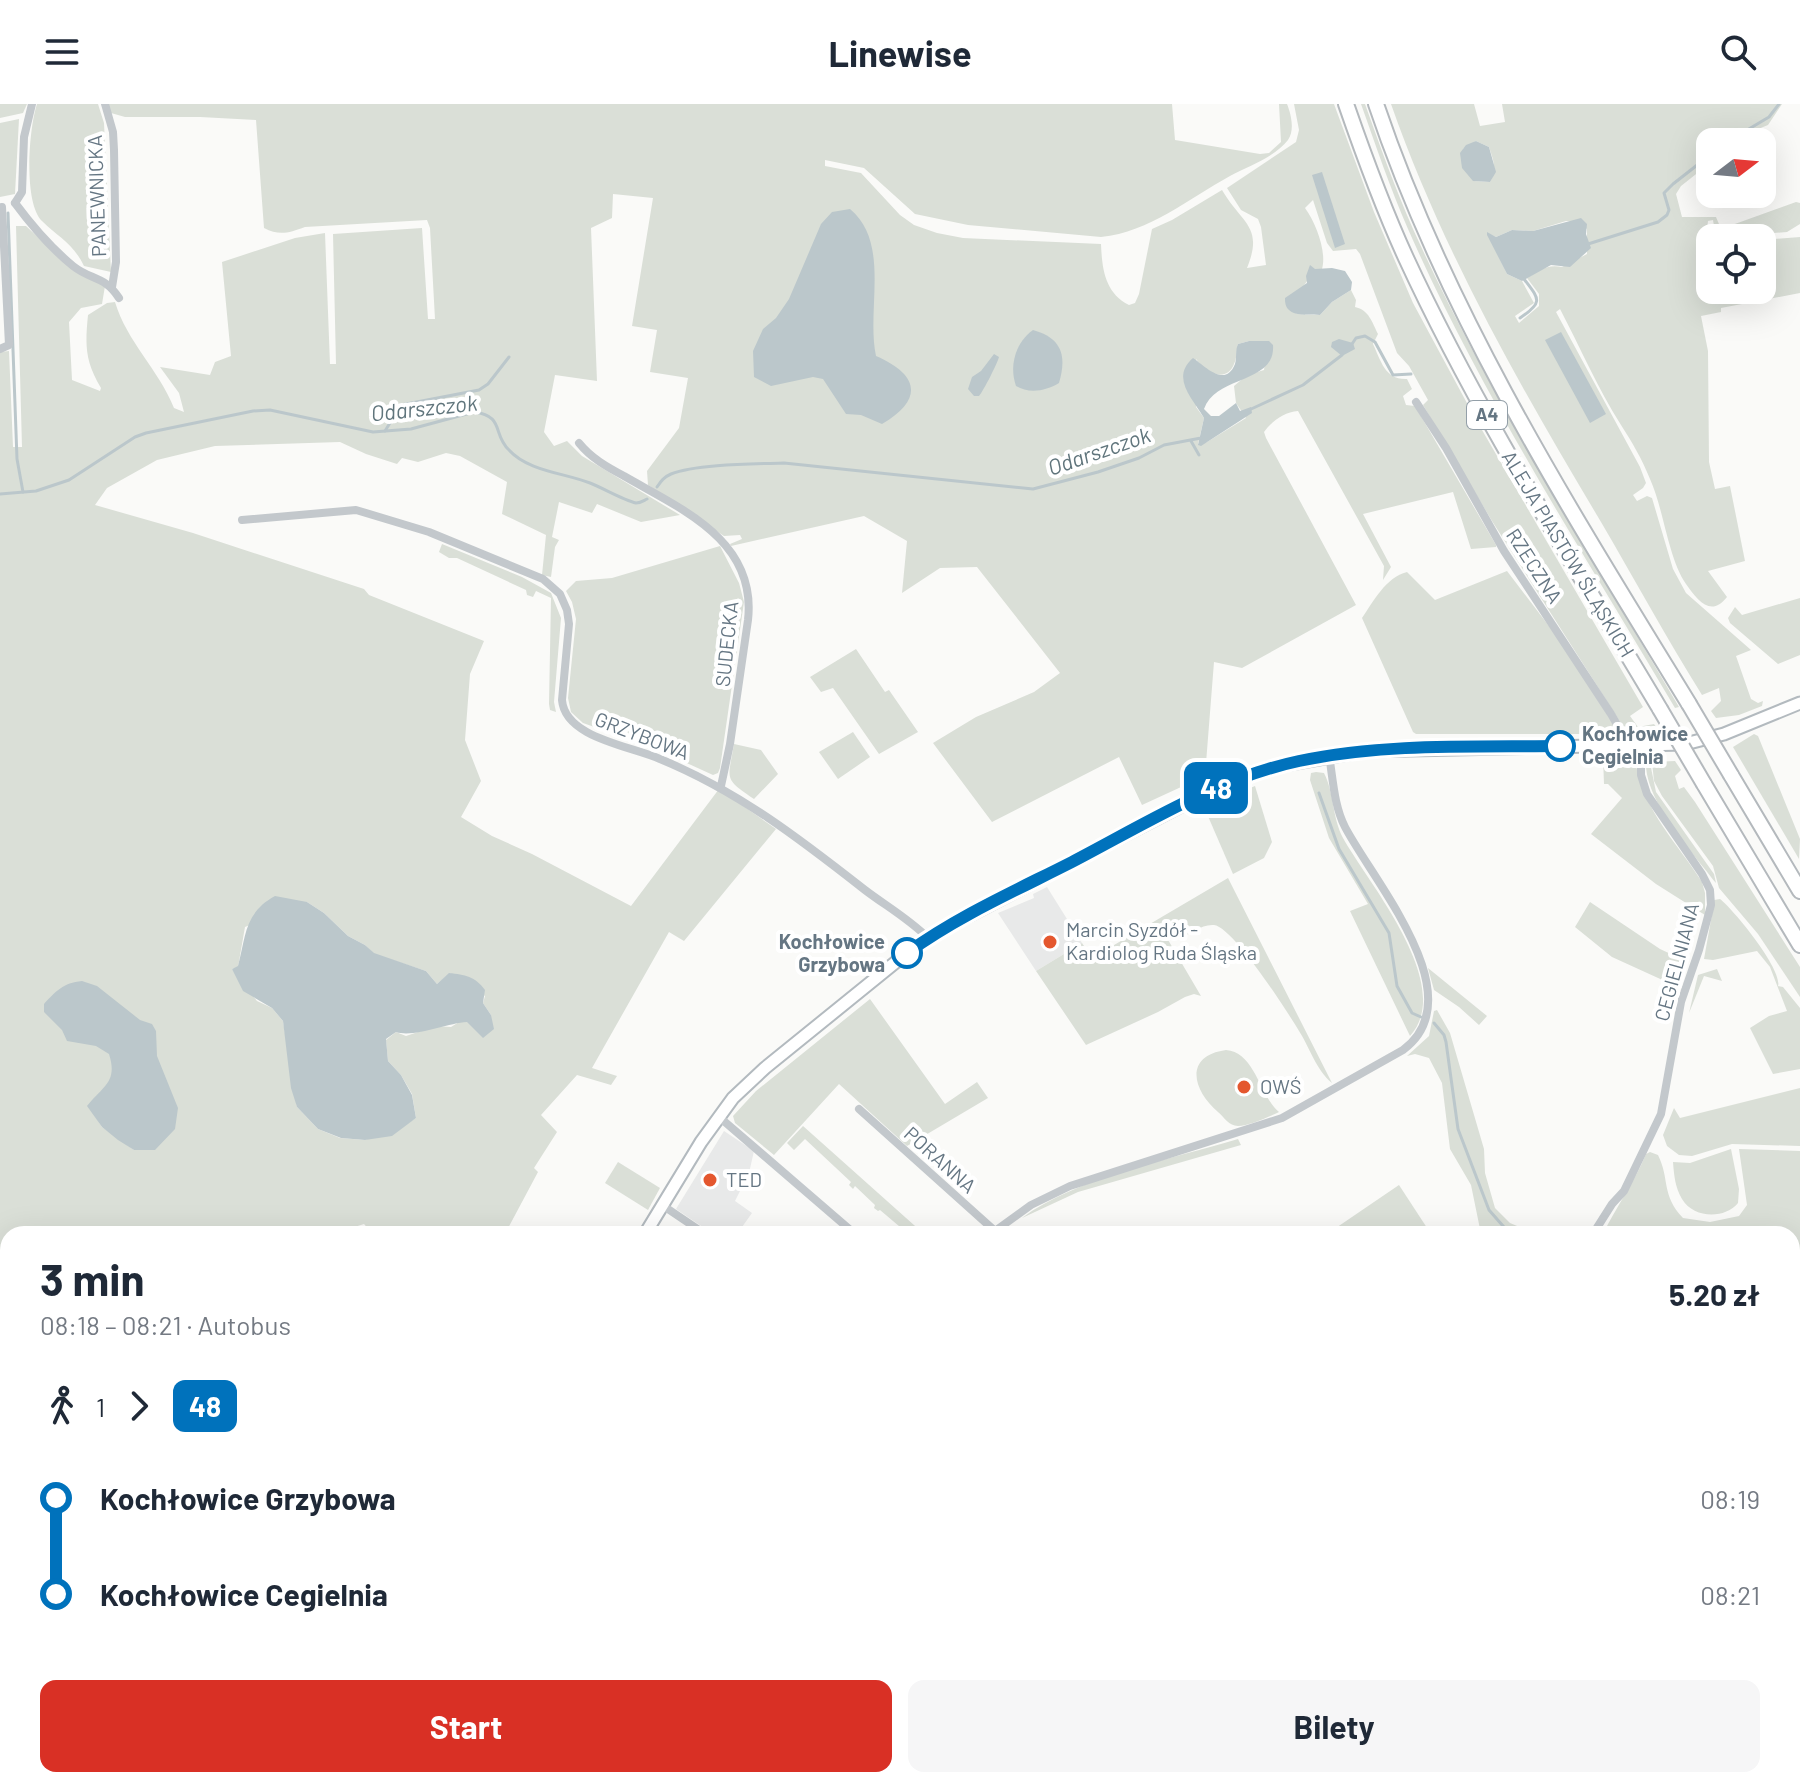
<!DOCTYPE html>
<html lang="pl">
<meta charset="utf-8">
<style>
:root{--surface:#fff;--page:#f6f6f7;--text:#1f2937;--muted:#747a83;--accent:#d93025}
body{margin:0;font-family:Barlow,sans-serif;background:var(--page);color:var(--text);height:100vh;display:flex;flex-direction:column;font-size:30px;white-space:nowrap}
*{box-sizing:border-box;margin:0}
p{font-size:26px;color:var(--muted)}
.icon{flex:none;width:44px;height:44px;fill:none;stroke:currentColor;stroke-width:2;stroke-linecap:round;stroke-linejoin:round}
.map{position:relative;flex:1;overflow:hidden}
.sheet{position:absolute;left:0px;top:1122px;width:1800px;height:562px;display:flex;flex-direction:column;background:var(--surface);border-radius:24px 24px 0 0;box-shadow:0 8px 32px #0002}
.sheet>*{flex:none}
.badge{padding:0 16px;border-radius:12px;font-size:28px;line-height:52px}
.needle{width:52px;rotate:74deg}
.buttons{position:absolute;left:1696px;top:24px;display:grid;gap:16px}
.buttons a{display:grid;place-items:center;width:80px;height:80px;border-radius:16px;background:var(--surface);box-shadow:0 8px 32px #0002;font-size:40px}
.map>.badge{position:absolute;translate:-50% -50%;box-shadow:0 0 0 4px #fff}
.legs{display:flex;align-items:center;gap:12px;height:88px;padding:0 40px;font-size:26px}
.legs p{margin-inline-start:auto}
.summary{display:flex;align-items:center;justify-content:space-between;height:136px;padding:0 40px}
h1{font-size:44px;font-weight:700;line-height:60px}
.button{display:flex;gap:16px;margin-top:auto;padding:16px 40px}
.button a{flex:1;height:92px;border-radius:16px;background:var(--accent);color:#fff;font-size:32px;font-weight:700;line-height:92px;text-align:center}
.button a+a{background:var(--page);color:var(--text)}
ul{padding:0 40px;list-style:none}
li{display:flex;align-items:center;gap:28px;height:96px;font-size:30px}
li i{display:grid;place-items:center;width:12px;height:100%;margin:0 10px;background:currentColor}
li i::after{content:'';width:20px;height:20px;margin:-10px;border:6px solid;border-radius:50%;background:var(--surface)}
li p{margin-inline-start:auto}
li:first-child i{background:linear-gradient(#0000 50%,currentColor 0)}
li:last-child i{background:linear-gradient(currentColor 50%,#0000 0)}
header{display:flex;justify-content:space-between;align-items:center;height:104px;padding:0 40px;background:var(--surface);font-size:36px;font-weight:700}
.map>svg:first-child{display:block}
.built{fill:#e8e9e9}
.green{fill:#dadfd7;fill-rule:evenodd}
.water{fill:#bbc7cb}
.lines{fill:none;stroke-linecap:round;stroke-linejoin:round}
.stream{stroke:#bbc7cb;stroke-width:3}
.secondary-casing{stroke:#b3babf;stroke-width:15}
.highway-casing{stroke:#b4b9bd;stroke-width:18}
.street{stroke:#c3c8cc;stroke-width:8}
.secondary{stroke:#fff;stroke-width:11}
.highway{stroke:#fff;stroke-width:14}
.highway-bridge-casing{stroke:#b4b9bd;stroke-width:18;stroke-linecap:butt}
.highway-bridge{stroke:#fff;stroke-width:14}
.line-1-casing{stroke:#fff;stroke-width:18}
.line-1{stroke:#0072bc;stroke-width:12}
.stop-1-dot{fill:#fff;stroke:#0072bc;stroke-width:4}
.poi-dot{fill:#e4572e;stroke:#fff;stroke-width:3}
.labels{text-anchor:middle;stroke-width:8;stroke-linejoin:round;paint-order:stroke}
.shield{fill:#fff;stroke:#939fa8;stroke-width:2}
.shield-label{font-size:18px;font-weight:bold;fill:#657683}
.street-label{font-size:20px;fill:#657683;stroke:#fff}
.stop-label{font-size:20px;font-weight:bold;fill:#657683;stroke:#fff;text-anchor:start}
.poi-label{font-size:20px;fill:#657683;stroke:#fff;text-anchor:start}
.water-label{font-size:22px;font-style:italic;fill:#60757c;stroke:#fff}
</style>
<header><svg class="icon" aria-label="menu" viewBox="0 0 24 24"><path d="M4 6h16M4 12h16M4 18h16"/></svg>Linewise<svg class="icon" aria-label="search" viewBox="0 0 24 24"><circle cx="10" cy="10" r="6"/><path d="M15 15l6 6"/></svg></header>
<div class="map">
<svg width="1800" height="1683" viewBox="0 0 1800 1683">
<rect width="100%" height="100%" fill="#fafaf8"/>
<g class="built">
<polygon points="1047,783 1082,839 1036,867 998,809 1034,794 1033,790"/>
<polygon points="724,1027 754,1047 749,1069 735,1097 752,1109 737,1130 713,1130 676,1105"/>
<polygon points="1792,1214 1800,1215 1800,1683 1417,1683 1418,1676 1792,1676"/>
<polygon points="1138,1676 1213,1676 1216,1683 1141,1683"/>
</g>
<g class="green">
<polygon points="0,0 27,0 23,9 0,14"/>
<path d="M37,0h61l6,19 7,149 -27,-6c-11,-23 -26,-29 -42,-45 -19,-19 -13,-93 -5,-117z"/>
<path d="M108,0h1064l3,36 85,14 9,-1 12,-11 -2,-38h8c4,10 8,26 1,36 -13,17 -40,26 -58,36 -42,23 -80,56 -129,61l-133,-12 -53,-11 -51,-46 -39,-8v6l36,7 39,42 14,10 23,8 26,5 138,6c1,25 4,49 28,61l6,-2 4,-9 13,-65 20,-9 50,-30c20,34 42,36 25,78l19,-3 -5,-38 -3,-8 -17,-9 -14,-22 69,-46 3,-12 -5,-26h40l40,108 39,91 62,115 168,289 -13,9 8,11 16,-3 3,4 -27,5 -4,-2 -134,-210 -69,-116 5,-5 -19,-34 -12,-13 -37,-99 -4,-5 -23,2 -6,-8 -14,-43 -8,8c11,15 22,44 17,61h-7l-12,18 -17,11 11,16 23,1 12,-13 19,-12 5,10 -1,7c14,3 17,15 23,27l-5,10c8,17 12,36 34,35l5,10 -9,7 3,9 9,1 81,139v2l-25,2 -18,-57 -90,22 28,53 -8,13 1,-14 -86,-155c-14,1 -26,10 -34,21l2,6 90,167 -114,63 -28,-6 -9,114 -63,29 -23,-48 -127,65 -59,-79 43,-26 58,-25 26,-19 -83,-106 -37,1 -38,25 5,-52 -43,-25 -133,30 -1,-2 12,-5 -2,-4 -16,1 -76,-51 -1,-14 32,-43 9,-50 -38,-6 7,-42 -25,-4 21,-128 -40,-4 -1,24 -21,10 6,153 -42,-6 -11,57 10,14 13,-5 15,15 98,59 -39,7 -44,-18 -5,9 -33,-11 -7,35 7,3 -4,7 -4,30 -9,-2 4,-40 -44,-21 5,-32 -47,-26 -14,-3 -28,9 -16,-4 -5,6 -31,-10 -26,-12 -125,4 -58,14 -50,28 -12,17 98,28 171,56 5,6 115,46 -14,33 -5,66 16,41 -20,36 31,19 40,18 99,52 88,-117 57,40 -92,112 -15,-9 -77,136 25,8 -6,9 -34,-10 -36,40 16,17 -23,36 4,4 -33,62h-132l-9,-10 -32,10h-324v518l-4,6 4,3v19h32l11,7h-51v-1435l9,-1 4,96h9l-6,-221h10l48,45 31,15 -3,18 -21,4 -12,14 3,58 28,11 1,-3c-16,-27 -16,-42 -13,-73l19,-12 8,-1c12,40 44,68 59,106l10,4 -5,-19 -19,-26 50,8 5,-13 16,-6 -9,-94 73,-24 30,-5 5,131h6l-3,-130 89,-6 6,91h7l-5,-91 -3,-8 -122,7c-16,6 -26,9 -41,1l-8,-108 -56,-3h-75l-14,-4zM1249,237h19l-4,29 -17,5 -13,11 2,17 10,15 -39,24 -9,2 6,-26 -8,-11v-48c9,13 30,25 38,5 3,-6 2,-13 4,-20zM307,798l17,11 24,23 17,9 9,9 52,17 11,13 13,-11 35,23 -2,7 8,12 -32,7 -8,5 -15,-1 -30,10 -10,-4 -10,8 2,21 13,14 11,19 4,24 -11,7 -40,15 -25,-2 -22,-9 -21,-22 -14,-86 -11,-13 -15,-7 -25,-32 6,-2 7,-40zM130,957l4,89 -32,-23 -11,-17z"/>
<path d="M1361,0h4c15,42 30,84 48,125 75,166 174,321 266,478l-4,1c-92,-156 -194,-313 -267,-479 -18,-41 -32,-83 -47,-125z"/>
<path d="M1391,0h83l6,22 25,-4 -3,-18h280l-14,21 -22,9 -10,8h-26v21l-29,23 -5,8 6,23h34l5,12 75,-27 4,1v21l-13,8 -71,5 -3,-17 -5,1 -3,21 1,3h4v45h52v-50l38,-3v56l-79,15v4l-20,4 7,35 1,111 6,27 15,-3 15,75 -37,10 19,26c-16,21 -30,3 -41,-13 -18,-26 -22,-74 -36,-105 -8,-20 -18,-37 -29,-54 -23,-36 -41,-78 -61,-116l-4,3 84,155 6,16 -3,5 -10,7 4,6 10,-5 5,2 21,71 13,24 65,57 -15,6 15,43 7,4 5,-2 -1,5 -23,9 -23,3 -5,-7 10,-10 -2,-13 -17,7c-35,-56 -67,-115 -101,-173 -80,-134 -158,-270 -210,-418zM1476,37l13,6c5,15 8,22 1,35l-16,-1 -11,-32zM1566,117h9l12,8v25l-25,13c-15,-3 -22,3 -35,11l12,16v12l-20,17 -4,-7 19,-13 -12,-22 -15,-7 -20,-41 9,4 16,-7 21,1z"/>
<polygon points="19,15 15,90 0,93 0,19"/>
<polygon points="442,440 522,473 551,489 561,514 554,598 556,608 550,606 549,600 551,494 536,487 533,493 527,491 526,486 457,454 449,454 439,448"/>
<polygon points="720,442 739,479 744,498 720,664 718,669 713,671 656,645 583,619 571,608 568,594 576,515 572,498 566,487 576,477 612,474"/>
<path d="M1507,467l51,67 59,92 -2,4h-199l-3,-2 -51,-114c11,-16 24,-41 45,-46l28,28z"/>
<polygon points="1800,494 1800,551 1778,560 1730,519 1728,514 1735,503 1742,511"/>
<polygon points="856,545 885,588 889,586 918,628 879,650 833,584 821,588 810,573"/>
<polygon points="853,628 870,653 838,675 819,648"/>
<polygon points="1754,630 1758,632 1800,735 1799,755 1733,643"/>
<path d="M734,640l27,6 17,24 -24,25c-31,-21 -26,-19 -20,-55z"/>
<path d="M1603,653h23l10,8c8,46 42,79 66,117l3,11v22l-49,-31 -65,-50 31,-36 -14,-14h-4z"/>
<polygon points="1675,657 1681,666 1675,672 1679,685 1684,683 1695,698 1800,863 1800,893 1758,830 1719,784 1713,762 1662,692 1654,677 1652,658"/>
<path d="M1650,659l6,29 58,82 2,9c-23,-30 -70,-81 -70,-119z"/>
<path d="M1316,668l8,1c10,19 8,44 19,65 25,45 113,147 67,198l-60,-125 18,-7 -39,-66 -19,-58 1,-7z"/>
<polygon points="1255,682 1272,738 1264,754 1233,770 1204,703"/>
<path d="M1228,774l104,205c-16,-13 -22,-35 -33,-52 -12,-20 -66,-104 -85,-106 -13,-1 -23,9 -34,13l-16,-5 37,63 -7,-2 -9,3 -27,15 -72,33 -50,-74 46,-28 10,15z"/>
<path d="M1720,795c14,11 63,71 58,87l5,1 17,21v61l-27,5 -23,-46 19,-12 18,-5 -17,-44 -13,-16 -44,9 -9,-1 10,-56v-3z"/>
<polygon points="1590,798 1660,845 1688,858 1680,884 1612,853 1575,823"/>
<polygon points="1428,864 1487,912 1479,921 1459,903 1434,886"/>
<polygon points="1717,865 1722,877 1704,872 1689,909 1698,871"/>
<polygon points="870,895 945,1000 977,978 988,994 907,1042 839,980 774,1051 735,1019 733,1012 756,987"/>
<polygon points="1437,906 1450,929 1484,1045 1485,1069 1495,1104 1510,1119 1536,1130 1476,1130 1480,1125 1471,1081 1450,1045 1442,979 1429,954 1415,950 1407,952 1429,932 1434,907"/>
<path d="M1226,946c29,2 33,45 53,62 -10,5 -30,14 -41,14 -9,0 -14,-9 -20,-14 -25,-21 -35,-56 8,-62z"/>
<polygon points="1800,984 1800,1042 1732,1040 1692,1052 1679,1051 1667,1042 1663,1031 1674,1004 1680,1014"/>
<polygon points="803,1022 924,1130 917,1130 910,1124 906,1128 880,1106 878,1107 874,1104 875,1101 855,1082 853,1085 849,1081 851,1078 805,1035 794,1046 787,1039"/>
<path d="M1238,1035l3,6 -163,47 -56,26c55,-41 150,-59 216,-79z"/>
<path d="M1731,1045l8,40 -1,14c-13,16 -44,16 -56,-4 -7,-12 -8,-24 -9,-37l17,1z"/>
<path d="M1739,1045l61,2v168l-8,-1v-84h-189c13,-27 31,-51 43,-80l4,-2 8,3c12,24 3,40 25,63l27,4 29,-6 8,-11z"/>
<polygon points="618,1058 660,1084 648,1106 605,1079"/>
<polygon points="1399,1081 1431,1130 1327,1130"/>
<polygon points="265,1676 576,1676 575,1683 255,1683 257,1677"/>
<polygon points="831,1676 1126,1676 1128,1683 828,1683"/>
<polygon points="1225,1676 1311,1676 1323,1683 1228,1683"/>
<polygon points="1327,1676 1395,1676 1393,1683 1340,1683"/>
</g>
<g class="water">
<polygon points="1476,37 1489,43 1496,68 1490,78 1473,77 1462,64 1460,49 1466,41"/>
<polygon points="1322,68 1345,140 1335,144 1312,71"/>
<path d="M850,105c41,34 16,101 26,147 42,18 49,43 6,68l-21,-9 -15,-1 -23,-35 -10,-2 -42,9 -17,-9 -1,-26 10,-22 13,-11 13,-19 32,-75 11,-12z"/>
<polygon points="1581,114 1587,120 1586,130 1591,144 1570,163 1551,161 1522,177 1507,170 1487,131 1487,128 1496,133 1512,126 1533,127"/>
<path d="M1310,161l5,4 17,-1 13,3 7,11 -1,8 -19,12 -12,13c-15,-1 -36,3 -35,-17l22,-15 -1,-7z"/>
<path d="M1033,226c29,8 34,26 26,53 -13,8 -30,11 -43,3 -7,-20 -1,-43 17,-56z"/>
<polygon points="1561,228 1606,310 1590,319 1545,236"/>
<polygon points="1339,235 1353,239 1355,245 1342,252 1331,243 1332,238"/>
<path d="M1249,237h20l4,4c3,39 -57,30 -69,64l7,7h8l17,-13 4,8 11,-4 1,6 -51,33 -3,-1 6,-27c-11,-19 -34,-40 -11,-60 11,7 32,31 42,6 2,-7 0,-13 3,-20z"/>
<path d="M994,250l5,3c-2,7 -15,33 -20,39h-5l-6,-7 4,-12 9,-6z"/>
<path d="M275,792l32,6 17,11 24,23 17,9 9,8 52,18 11,13 12,-11c16,2 26,3 36,17l-2,13 8,12 3,14 -11,9 -16,-16c-20,1 -53,16 -71,10l-10,7 2,22 13,14 11,20 4,23 -24,18 -27,4 -24,-2 -23,-9 -21,-22 -6,-19 -8,-67 -11,-13 -29,-17 -11,-22 6,-3c8,-30 6,-53 37,-70z"/>
<path d="M82,877l15,5 43,34 12,4 4,7 1,25 21,52 -3,21 -20,21h-21l-16,-10 -16,-13 -15,-21c16,-20 31,-24 22,-52l-13,-8 -29,-5 -5,-11 -18,-18v-8c12,-13 19,-21 38,-23z"/>
</g>
<g class="lines">
<g class="stream">
<polyline points="1727,38 1769,13 1779,0"/>
<polyline points="8,109 17,355 23,388"/>
<polyline points="1588,140 1658,118 1667,111 1669,106 1664,89 1673,80 1710,51"/>
<path d="M1520,214c24,-16 19,-19 4,-39"/>
<polyline points="1352,240 1356,234 1365,232 1375,238 1393,271 1411,270"/>
<polyline points="1249,306 1303,281 1342,251"/>
<polyline points="385,327 401,301 479,286 488,280 509,253"/>
<polyline points="1191,337 1199,351"/>
<path d="M657,383c4,-6 7,-10 14,-13 25,-10 84,-10 113,-11l249,26 65,-17 41,-14 25,-13 37,-7"/>
<path d="M0,390l36,-3 33,-11 66,-43 11,-4 107,-22 17,-1 103,22 38,-3 63,-17c31,4 18,22 35,38 19,21 55,23 81,33 13,5 33,17 46,20 5,0 7,-2 11,-4"/>
<polyline points="1319,689 1339,745 1389,829 1397,882 1412,909 1421,913"/>
<polyline points="1434,919 1444,931 1446,938 1458,1025 1489,1106 1510,1130"/>
</g>
<defs>
<g id="secondary">
<polyline points="645,1130 701,1038 733,994 765,964 907,849 951,821 1210,687 1268,664 1365,647 1685,640 1724,630 1800,599"/>
<polyline points="162,1683 168,1676"/>
</g>
<g id="highway">
<path d="M1346,0c18,52 37,104 60,154 72,156 166,303 254,451"/>
<path d="M1376,0c72,214 196,409 313,600"/>
<polyline points="1731,671 1800,787"/>
<polyline points="1704,680 1800,841"/>
</g>
</defs>
<use href="#secondary" class="secondary-casing"/>
<use href="#highway" class="highway-casing"/>
<g class="street">
<polyline points="105,0 113,28 114,46 116,158 112,183"/>
<path d="M15,99c17,23 36,45 58,63 19,15 31,9 46,32"/>
<polyline points="15,99 22,88 24,33 32,0"/>
<polyline points="0,245 9,241 2,103"/>
<polyline points="1416,298 1446,344 1504,447 1611,610 1622,629 1624,641"/>
<path d="M579,339c12,15 28,24 45,33 57,33 133,64 124,144l-18,124 -9,42"/>
<path d="M242,416l114,-10 73,22 114,47 17,15 7,16 2,14 -7,76c3,38 69,46 98,59 78,32 140,80 205,131 21,16 44,29 63,48"/>
<polyline points="859,1005 995,1127"/>
<polyline points="718,1012 855,1130"/>
<polyline points="662,1101 705,1130"/>
<path d="M991,1130l40,-29 39,-19 212,-68 121,-68c72,-53 -30,-169 -58,-223 -11,-21 -12,-48 -16,-72"/>
<polyline points="1593,1130 1612,1100 1624,1087 1661,1010 1681,898 1699,846 1711,801 1710,786 1702,770 1647,690 1641,671 1641,641"/>
<polyline points="585,1676 589,1683"/>
</g>
<use href="#secondary" class="secondary"/>
<use href="#highway" class="highway"/>
<defs>
<g id="highway-bridge">
<polyline points="1689,600 1731,671"/>
<polyline points="1660,605 1704,680"/>
</g>
</defs>
<use href="#highway-bridge" class="highway-bridge-casing"/>
<use href="#highway-bridge" class="highway-bridge"/>
</g>
<g class="lines">
<defs>
<path id="line-1" d="M907,849c51,-37 110,-63 165,-91 73,-38 146,-84 227,-101 86,-18 174,-14 261,-15"/>
</defs>
<use href="#line-1" class="line-1-casing"/>
<use href="#line-1" class="line-1"/>
</g>
<g class="stop-1-dot">
<circle cx="1560" cy="642" r="14"/>
<circle cx="907" cy="849" r="14"/>
</g>
<g class="poi-dot">
<circle cx="1050" cy="838" r="8"/>
<circle cx="1244" cy="983" r="8"/>
<circle cx="710" cy="1076" r="8"/>
</g>
<g class="labels">
<rect class="shield" x="1467" y="297" width="40" height="28" rx="6"/>
<g class="shield-label">
<text x="1487" y="317">A4</text>
</g>
<g class="street-label">
<text transform="translate(97 92) rotate(-92)" y="7">PANEWNICKA</text>
<text transform="translate(1568 450) rotate(59)" y="7">ALEJA PIASTÓW ŚLĄSKICH</text>
<text transform="translate(1534 462) rotate(57)" y="7">RZECZNA</text>
<text transform="translate(727 540) rotate(-84)" y="7">SUDECKA</text>
<text transform="translate(642 632) rotate(21)" y="7">GRZYBOWA</text>
<text transform="translate(1677 858) rotate(-75)" y="7">CEGIELNIANA</text>
<text transform="translate(940 1056) rotate(42)" y="7">PORANNA</text>
</g>
<g class="stop-label">
<text x="1582" y="637">Kochłowice<tspan x="1582" dy="23">Cegielnia</tspan></text>
<text x="885" y="845" text-anchor="end">Kochłowice<tspan x="885" dy="23">Grzybowa</tspan></text>
</g>
<g class="poi-label">
<text x="1066" y="833">Marcin Syzdół -<tspan x="1066" dy="23">Kardiolog Ruda Śląska</tspan></text>
<text x="1260" y="990">OWŚ</text>
<text x="726" y="1083">TED</text>
</g>
<g class="water-label">
<text transform="translate(424 304) rotate(-6)" y="8">Odarszczok</text>
<text transform="translate(1099 347) rotate(-19)" y="8">Odarszczok</text>
</g>
</g>
</svg>
<div class="buttons">
<a><svg class="needle" viewBox="-14 -14 28 28"><path d="M0-13l5 13h-10z" fill="#e53935"/><path d="M0 13l5-13h-10z" fill="#747a83"/></svg></a>
<a><svg class="icon" aria-label="locate" viewBox="0 0 24 24"><circle cx="12" cy="12" r="6"/><path d="M12 2v4M12 18v4M2 12h4M18 12h4"/></svg></a>
</div>
<b class="badge" style="left:1216px;top:684px;background:#0072bc;color:#fff">48</b>
<section class="sheet">
<div class="summary"><div><h1>3 min</h1><p>08:18 – 08:21 · Autobus</p></div><b>5.20 zł</b></div>
<div class="legs"><svg class="icon" aria-label="walk" viewBox="0 0 24 24"><circle cx="13" cy="4" r="2"/><path d="M13 8l-2 6 4 7M11 14l-3 7M7 12l3-4h3l4 4"/></svg>1<svg class="icon" aria-label="forward" viewBox="0 0 24 24"><path d="M9 5l7 7-7 7"/></svg><b class="badge" style="background:#0072bc;color:#fff">48</b></div>
<ul>
<li><i style="color:#0072bc"></i><b>Kochłowice Grzybowa</b><p>08:19</p></li>
<li><i style="color:#0072bc"></i><b>Kochłowice Cegielnia</b><p>08:21</p></li>
</ul>
<div class="button"><a>Start</a><a>Bilety</a></div>
</section>
</div>
